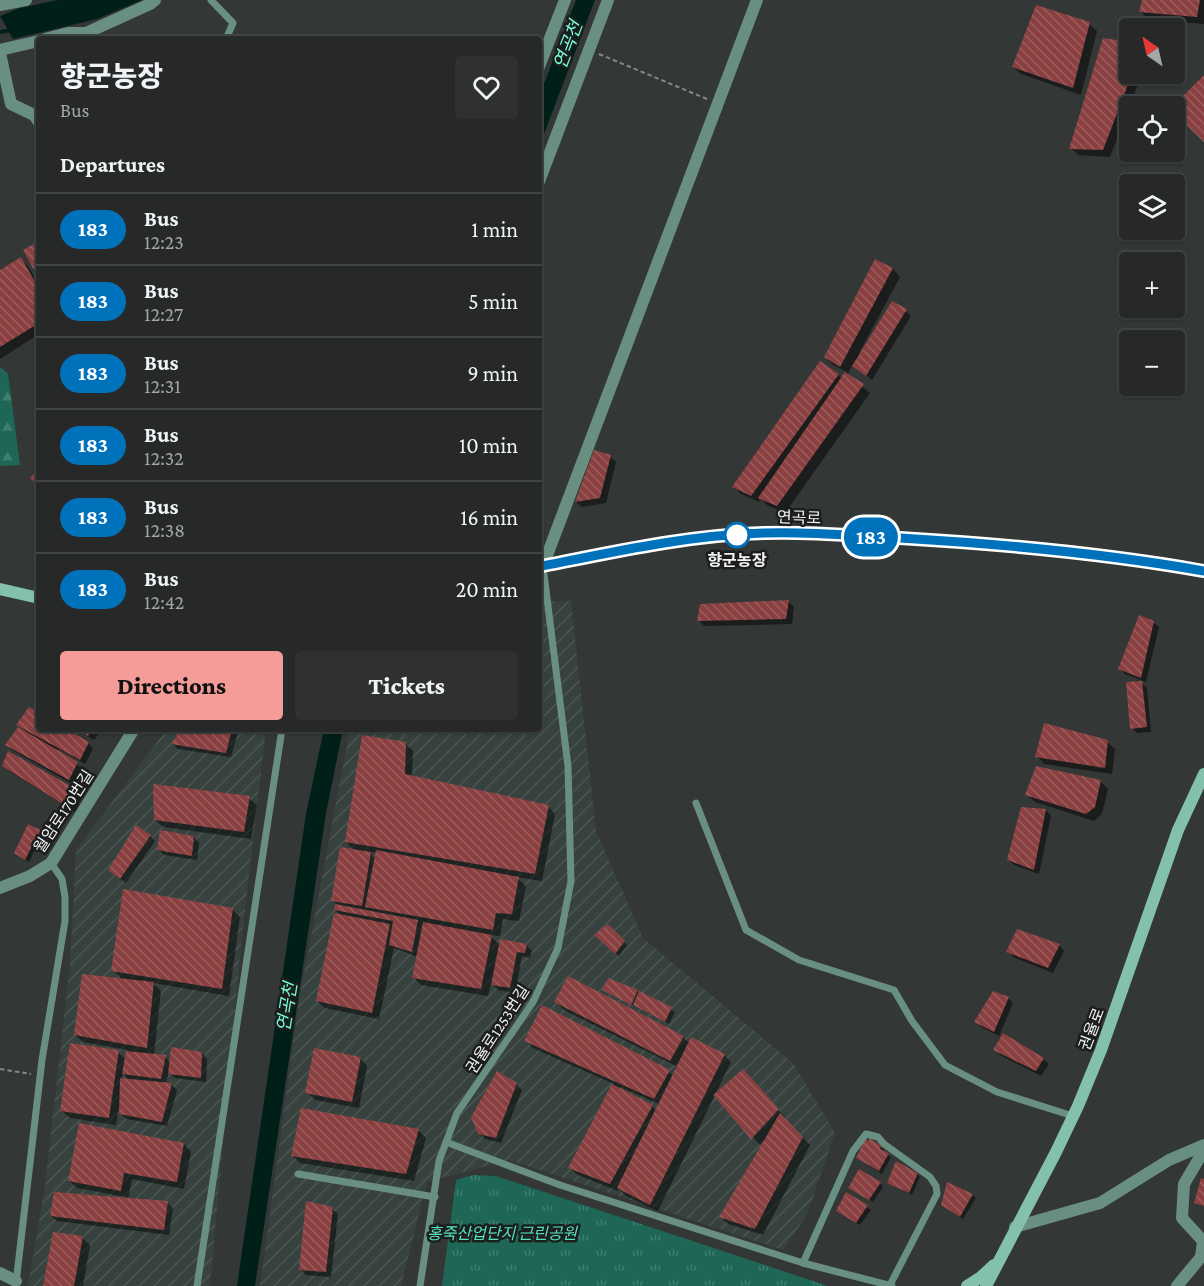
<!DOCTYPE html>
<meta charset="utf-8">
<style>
:root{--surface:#262928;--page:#2e3130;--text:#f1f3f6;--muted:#a4a6a8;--line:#424545;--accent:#f59b98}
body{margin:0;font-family:"Crimson Pro","Noto Sans KR",serif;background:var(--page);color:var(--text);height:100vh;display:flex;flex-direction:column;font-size:22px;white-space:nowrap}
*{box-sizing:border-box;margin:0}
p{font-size:20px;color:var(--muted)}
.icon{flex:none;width:33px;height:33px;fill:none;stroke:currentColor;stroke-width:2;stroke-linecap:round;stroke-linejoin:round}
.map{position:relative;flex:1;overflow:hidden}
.sheet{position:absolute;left:36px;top:36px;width:506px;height:696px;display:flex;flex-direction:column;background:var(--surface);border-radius:6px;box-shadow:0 2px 4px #0004,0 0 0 2px var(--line)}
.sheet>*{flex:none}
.badge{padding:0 12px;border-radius:20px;font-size:21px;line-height:39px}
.needle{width:39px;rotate:326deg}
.fabs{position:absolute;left:1119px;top:18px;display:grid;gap:12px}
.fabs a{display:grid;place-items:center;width:66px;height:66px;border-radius:6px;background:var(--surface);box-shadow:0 2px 4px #0004,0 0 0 2px var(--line);font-size:30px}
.map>.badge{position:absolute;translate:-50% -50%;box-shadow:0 0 0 3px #fff}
h2{padding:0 24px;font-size:22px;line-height:54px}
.round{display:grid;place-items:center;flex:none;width:63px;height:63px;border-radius:6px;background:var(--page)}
.summary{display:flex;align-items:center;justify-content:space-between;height:102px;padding:0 24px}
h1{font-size:28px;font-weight:800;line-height:45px}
.primary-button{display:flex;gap:12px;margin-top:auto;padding:12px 24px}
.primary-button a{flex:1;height:69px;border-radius:6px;background:var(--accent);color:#111;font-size:24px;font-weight:800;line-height:69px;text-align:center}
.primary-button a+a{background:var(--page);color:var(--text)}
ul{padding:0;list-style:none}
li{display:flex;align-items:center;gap:18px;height:72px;padding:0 24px;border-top:2px solid var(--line)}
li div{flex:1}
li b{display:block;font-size:22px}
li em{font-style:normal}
li .badge{min-width:66px;font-weight:700;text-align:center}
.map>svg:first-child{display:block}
.industrial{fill:url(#industrial-furrows)}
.forest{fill:url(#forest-firs)}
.park{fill:url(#park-tufts)}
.water{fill:#001f18}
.shadow{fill:#0007;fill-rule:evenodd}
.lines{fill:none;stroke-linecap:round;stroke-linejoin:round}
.stream{stroke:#001f18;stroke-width:4}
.building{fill:url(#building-back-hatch)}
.path{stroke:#848786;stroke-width:2;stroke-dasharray:4.5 3;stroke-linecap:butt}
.lane{stroke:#698f83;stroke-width:7}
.street{stroke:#698f83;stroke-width:12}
.secondary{stroke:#83c1ae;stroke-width:12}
.line-casing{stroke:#fff;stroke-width:14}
.line{stroke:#0072bc;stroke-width:9}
.stop-dot{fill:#fff;stroke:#0072bc;stroke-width:3}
.labels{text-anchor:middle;stroke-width:5;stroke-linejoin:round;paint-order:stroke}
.street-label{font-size:16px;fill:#f2f4f3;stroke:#1c1e1d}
.stop-label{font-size:16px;font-weight:bold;fill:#f2f4f3;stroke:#1c1e1d}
.park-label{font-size:16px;font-style:italic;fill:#54e1bf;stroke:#1c1e1d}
.water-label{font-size:18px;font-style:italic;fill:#73fdd9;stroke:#1c1e1d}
</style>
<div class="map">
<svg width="1204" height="1286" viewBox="0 0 1204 1286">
<defs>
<pattern id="industrial-furrows" width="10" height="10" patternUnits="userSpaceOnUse" patternTransform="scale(1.5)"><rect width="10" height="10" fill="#37423f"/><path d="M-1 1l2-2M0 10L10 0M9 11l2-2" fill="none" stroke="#4b5552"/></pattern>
<pattern id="forest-firs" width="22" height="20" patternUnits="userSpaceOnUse" patternTransform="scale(1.5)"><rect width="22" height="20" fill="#1e6756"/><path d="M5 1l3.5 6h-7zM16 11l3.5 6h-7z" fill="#3f7d6f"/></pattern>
<pattern id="park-tufts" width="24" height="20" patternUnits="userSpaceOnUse" patternTransform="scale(1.5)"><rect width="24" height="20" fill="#1e6756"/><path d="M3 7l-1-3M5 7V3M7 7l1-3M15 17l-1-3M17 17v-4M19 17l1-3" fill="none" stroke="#3f7d6f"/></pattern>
<pattern id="building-back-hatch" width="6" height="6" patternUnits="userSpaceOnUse" patternTransform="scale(1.5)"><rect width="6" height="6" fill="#8a4040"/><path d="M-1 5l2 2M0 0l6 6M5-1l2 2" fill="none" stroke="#9b5c5c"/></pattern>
</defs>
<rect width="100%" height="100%" fill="#333736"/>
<g class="industrial">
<polygon points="571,601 596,831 643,938 793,1063 835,1133 807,1215 783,1250 509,1160 427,1182 401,1286 260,1286 299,1000 350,729 538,729 539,602"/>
<polygon points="167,729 266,729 241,945 210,1286 28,1286 45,1186 70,964 76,850"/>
</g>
<polygon class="forest" points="0,367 8,374 20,465 0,466"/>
<polygon class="park" points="473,1175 496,1176 828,1286 442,1286 456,1180"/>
<g class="water">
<polygon points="57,0 142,0 97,19 13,39 0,16 20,8"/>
<polygon points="576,0 595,0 539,147 539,97"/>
<polygon points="324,729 343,729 326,813 255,1286 237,1286 306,814"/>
</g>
<g class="shadow">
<polygon points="1143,0 1204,0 1204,24 1148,19 1141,12"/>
<polygon points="1089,24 1097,31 1081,95 1021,74 1013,67"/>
<polygon points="1130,74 1142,74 1110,157 1078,155 1071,148"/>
<polygon points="21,259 28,266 39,285 39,334 0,359 0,272"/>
<polygon points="876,261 893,269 900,277 859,353 861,355 906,311 911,316 872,380 853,364 847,375 870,393 785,513 767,505 761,499 759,502 741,494 734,487 838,375 842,379 847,372 833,365 825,357"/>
<polygon points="611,457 616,462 606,503 582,507 576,502"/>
<polygon points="789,602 794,607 792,624 704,626 699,621 701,605"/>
<polygon points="1153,622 1159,627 1146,682 1125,674 1120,669"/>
<polygon points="1141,683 1147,688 1151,732 1137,733 1132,728"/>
<polygon points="39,715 39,729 63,729 88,743 93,749 85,764 59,749 57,752 83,769 74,785 12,750 7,745 26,732 18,724"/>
<polygon points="75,729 102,729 94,740"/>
<polygon points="183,729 239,729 231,757 178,749 173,744"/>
<polygon points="1107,742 1115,749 1112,774 1044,764 1037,756"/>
<path d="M405,743l8,8 -1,26 136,29 7,8 -13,67 -26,-4 10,9 -7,35 -16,-2 -3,17 -11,-1 11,10h26l6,6 -2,7 -8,-2 -7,37 -17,-3 -7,-7 -3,13 -67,-11 -7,-7 4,-21 -24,-9 -15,71 -54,-11 -8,-7 25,-85 -7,-6 2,-5 -5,-5 23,-49 -9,-9zM369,852l8,1 -1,6z"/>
<polygon points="3,765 77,791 83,796 75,812 9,771"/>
<polygon points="1037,768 1101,782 1108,789 1102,814 1094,821 1035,802 1027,795"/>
<polygon points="249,798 257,805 251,839 163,827 155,820"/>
<polygon points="1022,808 1046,810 1051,816 1039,874 1014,865 1009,860"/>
<polygon points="49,836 53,839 47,851 36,847 29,862 16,852"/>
<polygon points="150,836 155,841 126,883 115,875"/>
<polygon points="194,837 199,843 197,860 164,855 158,849"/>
<path d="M233,910l7,7 -11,79 -76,-13 8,8 -7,64 11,2 6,5 31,-9 5,6 -1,23 -31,-4 -6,-6 -3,12 6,1 5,5 -10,36 -41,-7 -8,-8 -2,14 -46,-7 -8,-7 56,-59 8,8 2,-10 -45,-8 -8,-7 48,-55 -10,-10zM123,1074l7,7 -8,-1z"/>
<polygon points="608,926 627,945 619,956 596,935"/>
<polygon points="1059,945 1064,951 1053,973 1013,957 1008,951"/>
<polygon points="604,990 637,991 675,1012 669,1024"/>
<polygon points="1008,998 1013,1003 999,1036 981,1027 976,1022"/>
<path d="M556,1002l127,35 6,6 35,12 7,7 -16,33 35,-16 35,38 -1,2 26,26 -47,90 -35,-11 -7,-7 44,-77 -5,5 -45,-50 -57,116 -32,-15 -7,-7 -1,2 -40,-16 -8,-7 44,-84 -81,-36 -7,-7 143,31 4,4 5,-9 -114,-57zM620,1087l39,17 -3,7 -4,-5 -33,-17z"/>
<polygon points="1004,1035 1043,1059 1049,1064 1041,1076 1000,1055 995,1050"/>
<polygon points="360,1058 367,1066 359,1108 315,1100 307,1092"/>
<polygon points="516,1084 522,1090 501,1143 485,1139 479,1133"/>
<polygon points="418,1130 426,1138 414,1181 300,1163 293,1156"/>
<polygon points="184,1144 191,1152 184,1189 132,1179 128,1200 167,1203 173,1208 169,1235 57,1221 51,1216 126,1199 126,1197 77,1188 69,1181"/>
<polygon points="880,1147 884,1150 883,1152 891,1157 882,1174 857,1158"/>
<polygon points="917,1174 920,1177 912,1195 888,1182"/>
<polygon points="880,1183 883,1187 873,1202 850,1188"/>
<polygon points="847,1195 871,1210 860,1225 837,1211"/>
<polygon points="972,1195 976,1198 963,1219 942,1205"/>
<polygon points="332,1209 338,1214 331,1277 306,1275 300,1269"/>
<polygon points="82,1238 90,1245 83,1286 45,1286"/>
</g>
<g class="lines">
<polyline class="stream" points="0,32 11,30"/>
</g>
<g class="building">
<polygon points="1142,0 1200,0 1197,17 1139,12"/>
<polygon points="1036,5 1090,22 1073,88 1012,67"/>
<polygon points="1103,38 1130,42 1130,74 1132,74 1103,150 1069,149"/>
<polygon points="1204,75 1204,142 1174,113 1174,105"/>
<polygon points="39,241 39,279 23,250"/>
<polygon points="21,257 39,289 39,323 0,347 0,270"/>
<polygon points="875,259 893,268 840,367 824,357"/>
<polygon points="892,301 907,309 866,376 852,366"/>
<polygon points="820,361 839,374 751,496 732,487"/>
<polygon points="845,372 864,384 777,506 758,498"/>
<polygon points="594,450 611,455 600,498 575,502"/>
<polygon points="39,469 39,487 30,478"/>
<polygon points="789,600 786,619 697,621 700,604"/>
<polygon points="1139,615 1154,621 1141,678 1118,669"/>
<polygon points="1142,681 1147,727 1130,729 1126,682"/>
<polygon points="29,707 39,713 39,729 66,729 89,742 80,760 16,725"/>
<polygon points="1044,723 1108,740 1105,768 1035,757"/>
<polygon points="18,727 78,762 69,780 5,745"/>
<polygon points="76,729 93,729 88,736"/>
<polygon points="181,729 232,729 226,753 171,744"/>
<polygon points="362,735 406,742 405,774 549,805 535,874 345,842"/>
<polygon points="8,751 78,790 69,808 2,766"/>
<polygon points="1036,766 1101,780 1095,807 1086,814 1025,795"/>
<polygon points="153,784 250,796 244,832 154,820"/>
<polygon points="1021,807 1046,809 1034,870 1007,860"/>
<polygon points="28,824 50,835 44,849 33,844 25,860 14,853"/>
<polygon points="136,825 151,835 120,879 108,870"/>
<polygon points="160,830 194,836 192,856 157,850"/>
<polygon points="340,847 371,852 362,906 331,901"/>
<polygon points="376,850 519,877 512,914 496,913 493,930 365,907"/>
<polygon points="123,889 233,908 222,989 111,971"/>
<polygon points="335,904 418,920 412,952 389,945 393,921 334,910"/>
<polygon points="334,913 390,924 372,1013 316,1001"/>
<polygon points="423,922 492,935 481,989 412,978"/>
<polygon points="608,924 625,941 615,954 594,935"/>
<polygon points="1017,929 1060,944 1048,968 1006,952"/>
<polygon points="500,939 527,944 525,953 517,952 510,988 491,985"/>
<polygon points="82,974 154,982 147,1048 74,1035"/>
<polygon points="568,976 684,1036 670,1061 554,1002"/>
<polygon points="608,978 638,990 631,1005 602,990"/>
<polygon points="639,991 672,1007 665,1022 633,1005"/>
<polygon points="993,991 1009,997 994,1032 974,1022"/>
<polygon points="542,1005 670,1070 654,1099 524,1041"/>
<polygon points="1003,1033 1044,1058 1036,1071 993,1050"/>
<polygon points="691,1037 725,1054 650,1205 617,1188"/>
<polygon points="70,1043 119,1050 109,1118 60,1111"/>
<polygon points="171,1047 202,1052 201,1078 168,1074"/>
<polygon points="314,1048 361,1057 352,1102 305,1093"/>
<polygon points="126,1051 166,1055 161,1079 122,1074"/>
<polygon points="743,1069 779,1109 751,1139 713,1095"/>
<polygon points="497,1071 517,1083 496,1138 478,1134 471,1117"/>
<polygon points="120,1078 172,1083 162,1122 119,1114"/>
<polygon points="612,1084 653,1105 610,1184 568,1168"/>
<polygon points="301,1108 419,1129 406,1174 291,1156"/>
<polygon points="780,1113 803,1137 755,1229 719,1217"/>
<polygon points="79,1123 184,1143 177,1182 124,1173 121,1191 68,1181"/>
<polygon points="870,1138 881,1146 880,1149 889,1153 879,1171 856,1158 865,1139 868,1141"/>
<polygon points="896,1161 918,1173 909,1193 887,1183"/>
<polygon points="859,1169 881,1182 869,1200 848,1188"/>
<polygon points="1201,1178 1204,1179 1204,1206 1194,1203"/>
<polygon points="947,1182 973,1194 960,1217 941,1205"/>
<polygon points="54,1192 168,1201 164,1230 50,1216"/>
<polygon points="846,1192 868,1205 856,1223 836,1211"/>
<polygon points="306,1201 333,1207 326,1272 299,1270"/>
<polygon points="53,1232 83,1236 74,1286 43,1286"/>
</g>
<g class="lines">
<g class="path">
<polyline points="599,54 707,99"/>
<polyline points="0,1069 31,1074"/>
</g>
<g class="lane">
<polyline points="211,0 233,23 226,39"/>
<polyline points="696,803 746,930 799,960 894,990 912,1021 945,1065 997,1092 1073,1116"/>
<polyline points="446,1142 560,1185 803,1263 892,1286"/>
<polyline points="298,1174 435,1197"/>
<polyline points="803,1263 853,1151 866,1134 878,1137 884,1144 930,1177 936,1186 937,1194 890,1285"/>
<polyline points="16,1283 42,1060 65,921 65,897 62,879 51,863"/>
<polyline points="197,1286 282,729"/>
<polyline points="420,1286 439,1161 457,1113 533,1002 558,948 571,881 568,766 543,566"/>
</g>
<g class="street">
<polyline points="0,5 26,0"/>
<polyline points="45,39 68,33 86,33 150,4 155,0"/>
<polyline points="0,50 39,41"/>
<polyline points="0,53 11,104 34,115 39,122"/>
<polyline points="538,69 565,0"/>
<polyline points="538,184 608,0"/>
<polyline points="543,566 757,0"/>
<polyline points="0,888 30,876 51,863 134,729"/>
<polyline points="1015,1227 1100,1203 1169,1160 1204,1145"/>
<polyline points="0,1273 16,1281"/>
<polyline points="1177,1286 1201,1257 1203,1241 1182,1218 1184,1184 1204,1150"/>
</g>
<g class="secondary">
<path d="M538,567c75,-14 149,-32 226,-34 44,-2 88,3 132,5 103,6 206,16 308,33"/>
<polyline points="0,589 39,598"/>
<polyline points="967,1286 981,1277 994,1265"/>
<polyline points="986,1286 1056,1152 1078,1106 1101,1050 1178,830 1204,774"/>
</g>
</g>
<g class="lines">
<defs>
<path id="line" d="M538,567c75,-15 150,-32 226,-34 45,-2 91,3 136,5 102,6 203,15 304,33"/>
</defs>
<use href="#line" class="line-casing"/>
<use href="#line" class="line"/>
</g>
<circle class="stop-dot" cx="737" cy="535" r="12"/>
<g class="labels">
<g class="street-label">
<text transform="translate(799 517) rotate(2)" y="6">연곡로</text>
<text transform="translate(63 811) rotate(-57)" y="6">월암로170번길</text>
<text transform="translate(497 1029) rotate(-57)" y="6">권율로1253번길</text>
<text transform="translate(1091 1029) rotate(-69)" y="6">권율로</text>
</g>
<g class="stop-label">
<text x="737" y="566">향군농장</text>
</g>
<g class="park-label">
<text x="502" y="1239">홍죽산업단지 근린공원</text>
</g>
<g class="water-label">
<text transform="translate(568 45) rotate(-69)" y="6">연곡천</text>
<text transform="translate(287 1007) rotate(-81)" y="6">연곡천</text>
</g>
</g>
</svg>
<div class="fabs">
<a><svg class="needle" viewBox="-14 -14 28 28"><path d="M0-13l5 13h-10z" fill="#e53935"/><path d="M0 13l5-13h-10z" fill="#a4a6a8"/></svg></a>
<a><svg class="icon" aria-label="locate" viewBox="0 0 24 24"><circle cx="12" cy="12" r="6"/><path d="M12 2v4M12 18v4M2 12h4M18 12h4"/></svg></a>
<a><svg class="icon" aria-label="layers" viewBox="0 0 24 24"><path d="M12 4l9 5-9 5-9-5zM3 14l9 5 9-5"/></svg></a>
<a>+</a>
<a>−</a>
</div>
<b class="badge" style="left:871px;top:537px;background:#0072bc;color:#fff">183</b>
<section class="sheet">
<div class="summary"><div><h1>향군농장</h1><p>Bus</p></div><a class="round"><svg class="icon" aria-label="heart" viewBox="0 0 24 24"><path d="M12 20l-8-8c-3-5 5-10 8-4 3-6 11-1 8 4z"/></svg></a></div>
<h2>Departures</h2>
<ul>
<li><span class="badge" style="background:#0072bc;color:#fff">183</span><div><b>Bus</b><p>12:23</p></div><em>1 min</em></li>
<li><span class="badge" style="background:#0072bc;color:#fff">183</span><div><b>Bus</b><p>12:27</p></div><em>5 min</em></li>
<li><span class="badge" style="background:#0072bc;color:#fff">183</span><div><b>Bus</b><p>12:31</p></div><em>9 min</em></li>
<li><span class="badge" style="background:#0072bc;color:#fff">183</span><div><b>Bus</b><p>12:32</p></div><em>10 min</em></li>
<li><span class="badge" style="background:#0072bc;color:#fff">183</span><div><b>Bus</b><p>12:38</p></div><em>16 min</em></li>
<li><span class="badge" style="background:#0072bc;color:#fff">183</span><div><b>Bus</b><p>12:42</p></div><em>20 min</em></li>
</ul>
<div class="primary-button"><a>Directions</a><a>Tickets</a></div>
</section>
</div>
